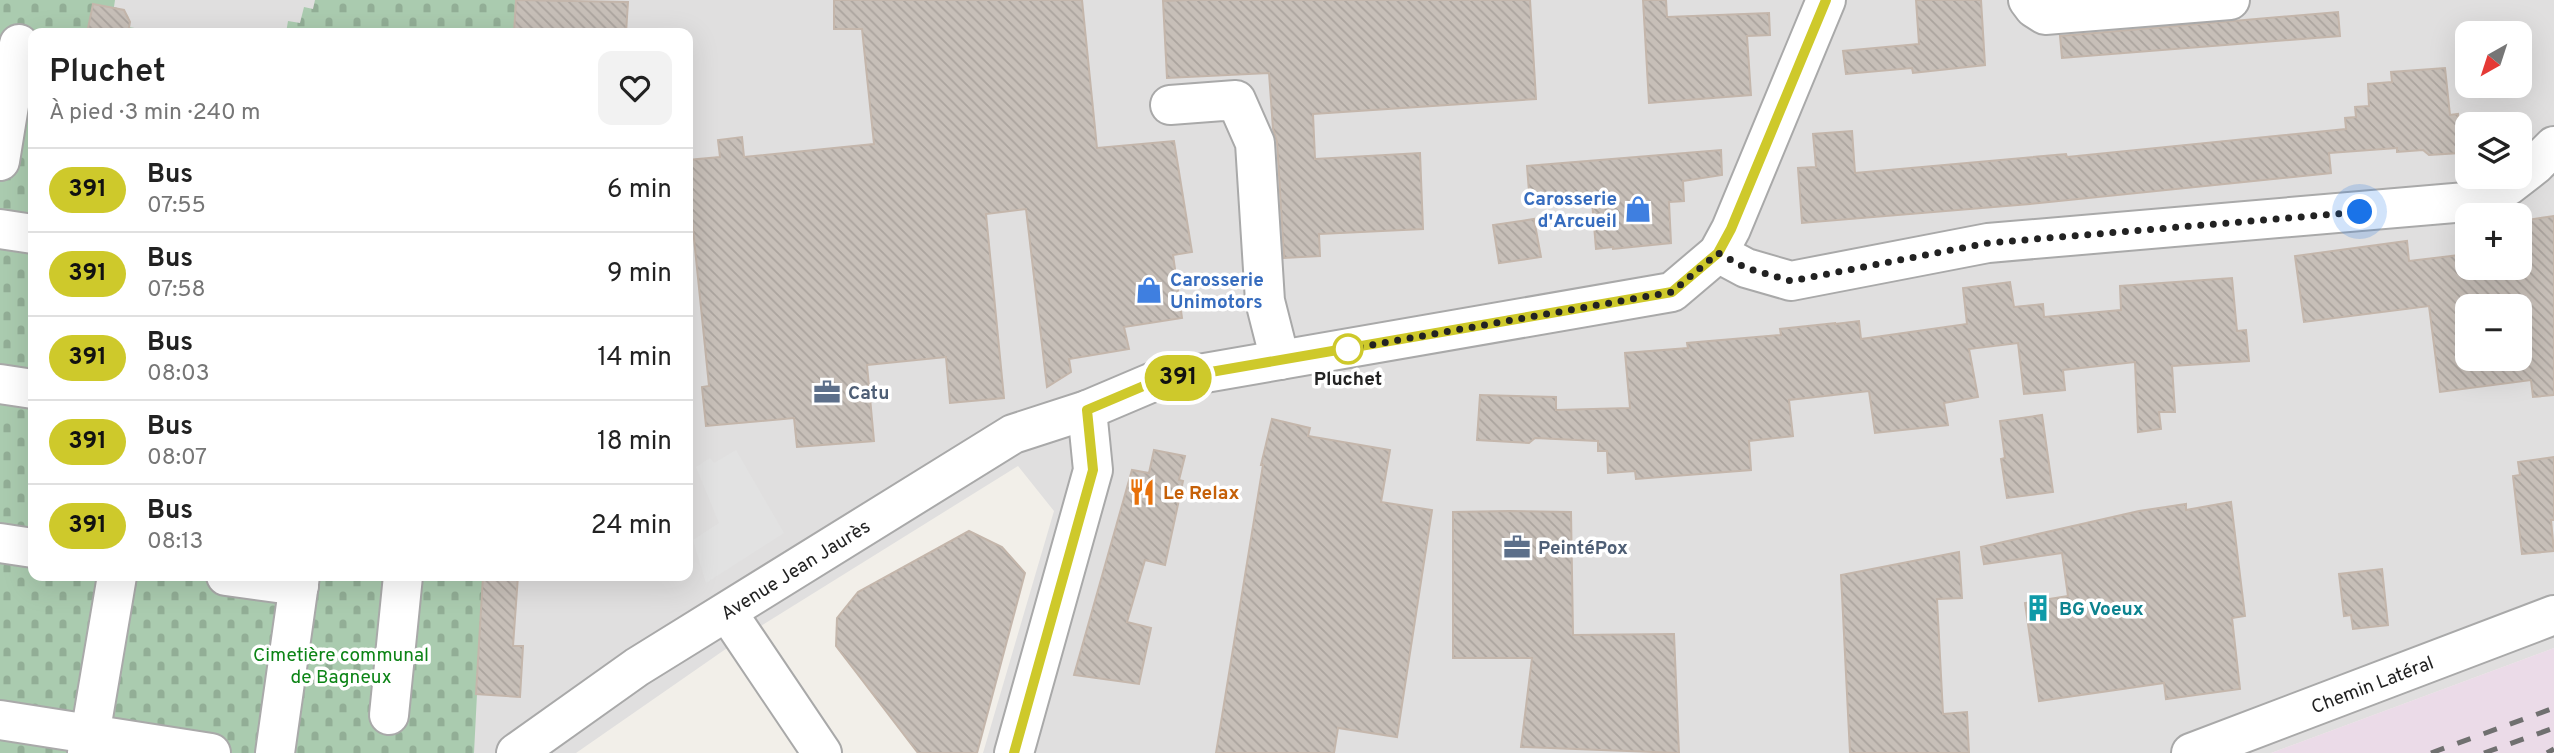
<!DOCTYPE html>
<html lang="fr">
<meta charset="utf-8">
<style>
:root{--surface:#fff;--page:#f2f2f2;--text:#222;--muted:#767676;--line:#e0e0e0}
body{margin:0;font-family:Overpass,sans-serif;background:var(--page);color:var(--text);height:100vh;display:flex;flex-direction:column;font-size:26px;white-space:nowrap}
*{box-sizing:border-box;margin:0}
p{font-size:23px;color:var(--muted)}
.icon{flex:none;width:38px;height:38px;fill:none;stroke:currentColor;stroke-width:2;stroke-linecap:round;stroke-linejoin:round}
.map{position:relative;flex:1;overflow:hidden}
.sheet{position:absolute;left:28px;top:28px;width:665px;height:553px;display:flex;flex-direction:column;background:var(--surface);border-radius:14px;box-shadow:0 7px 28px #0002}
.sheet>*{flex:none}
.badge{padding:0 14px;border-radius:23px;font-size:24px;line-height:46px}
.needle{width:46px;rotate:219deg}
.tools{position:absolute;left:2455px;top:21px;display:grid;gap:14px}
.tools a{display:grid;place-items:center;width:77px;height:77px;border-radius:14px;background:var(--surface);box-shadow:0 7px 28px #0002;font-size:35px}
.you{position:absolute;width:35px;height:35px;margin:-18px;border:5px solid #fff;border-radius:50%;background:#1a73e8;box-shadow:0 0 0 10px #1a73e833}
.map>.badge{position:absolute;translate:-50% -50%;box-shadow:0 0 0 4px #fff}
.round{display:grid;place-items:center;flex:none;width:74px;height:74px;border-radius:14px;background:var(--page)}
.head{display:flex;align-items:center;justify-content:space-between;height:119px;padding:0 21px}
h1{font-size:33px;font-weight:600;line-height:52px}
ul{padding:0;list-style:none}
li{display:flex;align-items:center;gap:21px;height:84px;padding:0 21px;border-top:2px solid var(--line)}
li div{flex:1}
li b{display:block;font-size:26px}
li em{font-style:normal}
li .badge{min-width:77px;font-weight:700;text-align:center}
.map>svg:first-child{display:block}
.residential{fill:#e0dfdf;fill-rule:evenodd}
.railway{fill:#ebdbe8}
.cemetery{fill:url(#cemetery-stones)}
.parking{fill:#e2e2e2}
.building{fill:url(#building-back-hatch);stroke:#c4b6ab;stroke-width:2;fill-rule:evenodd}
.lines{fill:none;stroke-linecap:round;stroke-linejoin:round}
.minor-casing{stroke:#a9a9a9;stroke-width:42}
.minor{stroke:#fff;stroke-width:38}
.rail{stroke:#707070;stroke-width:5;stroke-dasharray:14 14;stroke-linecap:butt}
.line-casing{stroke:#fff;stroke-width:16}
.line{stroke:#cec92b;stroke-width:10}
.walk{stroke:#222;stroke-width:7;stroke-dasharray:0 12.6}
.stop-dot{fill:#fff;stroke:#cec92b;stroke-width:3.5}
.labels{text-anchor:middle;stroke-width:7;stroke-linejoin:round;paint-order:stroke}
.shop-label{font-size:19px;font-weight:bold;fill:#366cbe;stroke:#fff;text-anchor:end}
.stop-label{font-size:19px;font-weight:bold;fill:#222;stroke:#fff}
.service-label{font-size:19px;font-weight:bold;fill:#4e5e75;stroke:#fff;text-anchor:start}
.food-label{font-size:19px;font-weight:bold;fill:#c56008;stroke:#fff;text-anchor:start}
.street-label{font-size:19px;fill:#222;stroke:#fff}
.culture-label{font-size:19px;font-weight:bold;fill:#0d838f;stroke:#fff;text-anchor:start}
.park-label{font-size:19px;fill:#0c8416;stroke:#fff}
</style>
<div class="map">
<svg width="2554" height="753" viewBox="0 0 2554 753">
<defs>
<pattern id="cemetery-stones" width="16" height="16" patternUnits="userSpaceOnUse" patternTransform="scale(1.75)"><rect width="16" height="16" fill="#aacbaf"/><path d="M2 7V4a2 2 0 0 1 4 0v3zM10 15v-3a2 2 0 0 1 4 0v3z" fill="#92ae96"/></pattern>
<pattern id="building-back-hatch" width="6" height="6" patternUnits="userSpaceOnUse" patternTransform="scale(1.75)"><rect width="6" height="6" fill="#c7bfb8"/><path d="M-1 5l2 2M0 0l6 6M5-1l2 2" fill="none" stroke="#aba49e"/></pattern>
</defs>
<rect width="100%" height="100%" fill="#f2efe9"/>
<path class="residential" d="M0,0h2554v648l-283,105h-1288l71,-242 -36,-45 -275,171 -167,116h-576zM33,33h655v543h-655zM2468,33h52v53h-52zM2468,124h52v53h-52zM2468,215h52v53h-52zM2468,306h52v53h-52z"/>
<polygon class="railway" points="2554,648 2554,753 2271,753"/>
<g class="cemetery">
<path d="M0,0h115l-1,7c11,3 17,8 15,20l33,6h-129v543h450l-9,177h-474z"/>
<polygon points="315,0 516,0 514,33 286,33 288,21 300,23 304,7 313,9"/>
</g>
<polygon class="parking" points="736,450 784,533 706,583 693,540 719,523 696,467 710,458 714,463"/>
<g class="building">
<polygon points="516,0 628,2 626,33 514,33"/>
<polygon points="834,0 1082,0 1097,148 1174,141 1192,252 1173,255 1182,318 1124,327 1129,349 1069,359 1071,372 1047,387 1026,209 986,214 1004,398 950,403 946,357 867,365 874,441 797,447 794,418 706,426 702,387 709,386 688,180 688,160 720,157 718,140 742,137 744,157 874,144 862,29 834,29"/>
<polygon points="1188,0 1530,0 1536,99 1313,114 1315,159 1420,153 1423,229 1319,234 1320,256 1284,258 1277,142 1273,129 1269,73 1167,78 1163,1"/>
<polygon points="1643,0 1666,0 1667,17 1769,13 1770,35 1747,36 1751,95 1649,103"/>
<polygon points="1916,0 1981,0 1985,65 1913,73 1912,68 1846,74 1843,51 1919,44"/>
<polygon points="93,4 124,10 130,22 128,33 87,33"/>
<polygon points="2338,12 2340,36 2062,58 2060,36"/>
<polygon points="2445,68 2450,115 2458,114 2460,153 2429,155 2423,150 2397,152 2397,148 2329,153 2331,173 2030,204 1802,223 1798,168 1816,167 1813,134 1852,131 1855,173 2066,154 2067,157 2346,129 2345,118 2356,117 2355,107 2369,106 2368,84 2392,82 2391,72"/>
<polygon points="1721,150 1722,175 1683,181 1684,201 1669,202 1671,243 1613,249 1613,247 1596,249 1592,201 1530,205 1527,166"/>
<path d="M2554,216v179l-21,2 -2,-17 -91,12 -11,-86 -125,16 -9,-66 112,-15 2,20 59,-7v14h52v-47zM2468,306h52l8,53h-60z"/>
<polygon points="1534,219 1541,257 1499,263 1493,225"/>
<polygon points="2232,278 2237,331 2246,330 2249,361 2172,366 2175,412 2159,412 2161,429 2138,432 2135,362 2063,370 2065,390 2024,394 2018,343 1969,349 1978,397 1944,403 1948,425 1875,433 1869,391 1789,400 1793,436 1749,441 1751,470 1636,479 1635,471 1608,473 1607,451 1598,451 1598,441 1535,438 1529,443 1477,440 1480,395 1556,397 1556,410 1630,408 1625,353 1688,348 1687,343 1781,335 1780,329 1835,323 1835,324 1859,321 1861,339 1967,324 1963,288 2010,282 2014,307 2043,304 2044,317 2121,310 2120,286"/>
<polygon points="2042,415 2053,492 2007,498 2001,459 2005,458 2000,421"/>
<polygon points="1272,419 1310,428 1308,436 1390,450 1381,502 1432,510 1397,737 1338,728 1334,753 1216,753 1263,465 1261,465"/>
<polygon points="1154,450 1185,456 1179,480 1183,481 1165,565 1145,560 1127,622 1151,628 1139,684 1074,675 1132,470 1149,473"/>
<polygon points="2554,457 2554,520 2551,520 2554,551 2522,554 2513,476 2520,475 2518,462"/>
<polygon points="2231,502 2245,616 2232,618 2240,689 2166,699 2164,683 2039,701 2025,603 2068,596 2062,553 1984,564 1981,547 2139,511 2186,504 2186,510"/>
<polygon points="1509,511 1571,512 1573,635 1674,634 1679,753 1521,747 1532,658 1453,658 1453,512"/>
<polygon points="969,531 1002,547 1025,573 977,753 918,753 836,646 837,618 858,592"/>
<polygon points="1959,552 1962,598 1937,599 1943,714 1967,712 1969,753 1850,753 1841,575"/>
<polygon points="2382,569 2388,625 2353,629 2351,615 2344,616 2339,574"/>
<polygon points="483,576 518,576 513,646 523,646 520,697 476,694"/>
</g>
<g class="lines">
<defs>
<g id="minor">
<polyline points="2028,0 2034,8 2045,15 2230,0"/>
<polyline points="1170,105 1236,100 1255,143 1265,301 1280,360"/>
<polyline points="0,161 19,44"/>
<polyline points="0,229 33,234"/>
<polyline points="1718,253 1746,268 1791,281 1988,243 2466,202 2508,186 2535,165 2554,146"/>
<polyline points="0,384 33,389"/>
<polyline points="0,543 33,548"/>
<polyline points="226,576 299,586"/>
<polyline points="727,612 822,753"/>
<polyline points="389,715 403,576"/>
<polyline points="0,720 211,753"/>
<polyline points="87,753 117,576"/>
<polyline points="275,753 300,576"/>
<polyline points="516,753 637,667 1013,434 1087,410 1153,382 1672,292 1718,253 1731,229 1826,0"/>
<polyline points="1014,753 1093,470 1087,410"/>
<polyline points="2191,753 2554,615"/>
</g>
</defs>
<use href="#minor" class="minor-casing"/>
<use href="#minor" class="minor"/>
<g class="rail">
<polyline points="2431,753 2554,708"/>
<polyline points="2484,753 2554,728"/>
<polyline points="2547,753 2554,749"/>
</g>
</g>
<g class="lines">
<defs>
<polyline id="line" points="1014,753 1093,470 1087,410 1153,382 1672,292 1718,253 1731,229 1826,0"/>
</defs>
<use href="#line" class="line-casing"/>
<use href="#line" class="line"/>
<polyline class="walk" points="1348,349 1672,292 1718,253 1746,268 1791,281 1988,243 2360,212"/>
</g>
<defs>
<symbol id="shop-bare" viewBox="-9 -9 18 18"><path d="M-5-2.5h2.3a2.7 3.5 0 0 1 5.4 0H5L5.5 6h-11ZM-1.5-2.5h3a1.5 2.3 0 0 0-3 0Z" fill="#3f7fe0" stroke="#fff" stroke-width="2.5" paint-order="stroke"/></symbol>
<symbol id="office-bare" viewBox="-9 -9 18 18"><path d="M-6-3h4V-5.5h4V-3h4V5H-6ZM-1-4.5V-3h2v-1.5ZM-6 0V1H6V0Z" fill="#5c6f8a" stroke="#fff" stroke-width="2.5" paint-order="stroke"/></symbol>
<symbol id="restaurant-bare" viewBox="-9 -9 18 18"><path d="M-5-6h1v4h1v-4h1v4h1v-4h1v5L-1.5 .5V6h-2V.5L-5-1ZM5-6V6H3V1.5H1.5Q1.5-4 5-6Z" fill="#e8710a" stroke="#fff" stroke-width="2.5" paint-order="stroke"/></symbol>
<symbol id="building-bare" viewBox="-9 -9 18 18"><path d="M-4-6H4V6H1V3H-1V6H-4ZM-2.5-4.3h1.7v1.8h-1.7ZM.8-4.3h1.7v1.8H.8ZM-2.5-1h1.7V.8h-1.7ZM.8-1h1.7V.8H.8Z" fill="#0f9aa8" stroke="#fff" stroke-width="2.5" paint-order="stroke"/></symbol>
</defs>
<g fill-rule="evenodd">
<use href="#shop-bare" x="1619" y="190" width="38" height="38"/>
<use href="#shop-bare" x="1130" y="271" width="38" height="38"/>
<use href="#office-bare" x="808" y="373" width="38" height="38"/>
<use href="#restaurant-bare" x="1123" y="473" width="38" height="38"/>
<use href="#office-bare" x="1498" y="528" width="38" height="38"/>
<use href="#building-bare" x="2019" y="589" width="38" height="38"/>
</g>
<circle class="stop-dot" cx="1348" cy="349" r="14"/>
<g class="labels">
<g class="shop-label">
<text x="1617" y="205">Carosserie<tspan x="1617" dy="22">d'Arcueil</tspan></text>
<text x="1170" y="286" text-anchor="start">Carosserie<tspan x="1170" dy="22">Unimotors</tspan></text>
</g>
<g class="stop-label">
<text x="1348" y="385">Pluchet</text>
</g>
<g class="service-label">
<text x="848" y="399">Catu</text>
<text x="1538" y="554">PeintéPox</text>
</g>
<g class="food-label">
<text x="1163" y="499">Le Relax</text>
</g>
<g class="street-label">
<text transform="translate(795 569) rotate(-32)" y="7">Avenue Jean Jaurès</text>
<text transform="translate(2372 684) rotate(-21)" y="7">Chemin Latéral</text>
</g>
<g class="culture-label">
<text x="2059" y="615">BG Voeux</text>
</g>
<g class="park-label">
<text x="341" y="661">Cimetière communal<tspan x="341" dy="22">de Bagneux</tspan></text>
</g>
</g>
</svg>
<div class="tools">
<a><svg class="needle" viewBox="-14 -14 28 28"><path d="M0-13l5 13h-10z" fill="#e53935"/><path d="M0 13l5-13h-10z" fill="#767676"/></svg></a>
<a><svg class="icon" aria-label="layers" viewBox="0 0 24 24"><path d="M12 4l9 5-9 5-9-5zM3 14l9 5 9-5"/></svg></a>
<a>+</a>
<a>−</a>
</div>
<div class="you" style="left:2360px;top:212px"></div>
<b class="badge" style="left:1178px;top:378px;background:#cec92b;color:#111">391</b>
<section class="sheet">
<div class="head"><div><h1>Pluchet</h1><p>À pied · 3 min · 240 m</p></div><a class="round"><svg class="icon" aria-label="heart" viewBox="0 0 24 24"><path d="M12 20l-8-8c-3-5 5-10 8-4 3-6 11-1 8 4z"/></svg></a></div>
<ul>
<li><span class="badge" style="background:#cec92b;color:#111">391</span><div><b>Bus</b><p>07:55</p></div><em>6 min</em></li>
<li><span class="badge" style="background:#cec92b;color:#111">391</span><div><b>Bus</b><p>07:58</p></div><em>9 min</em></li>
<li><span class="badge" style="background:#cec92b;color:#111">391</span><div><b>Bus</b><p>08:03</p></div><em>14 min</em></li>
<li><span class="badge" style="background:#cec92b;color:#111">391</span><div><b>Bus</b><p>08:07</p></div><em>18 min</em></li>
<li><span class="badge" style="background:#cec92b;color:#111">391</span><div><b>Bus</b><p>08:13</p></div><em>24 min</em></li>
</ul>
</section>
</div>
